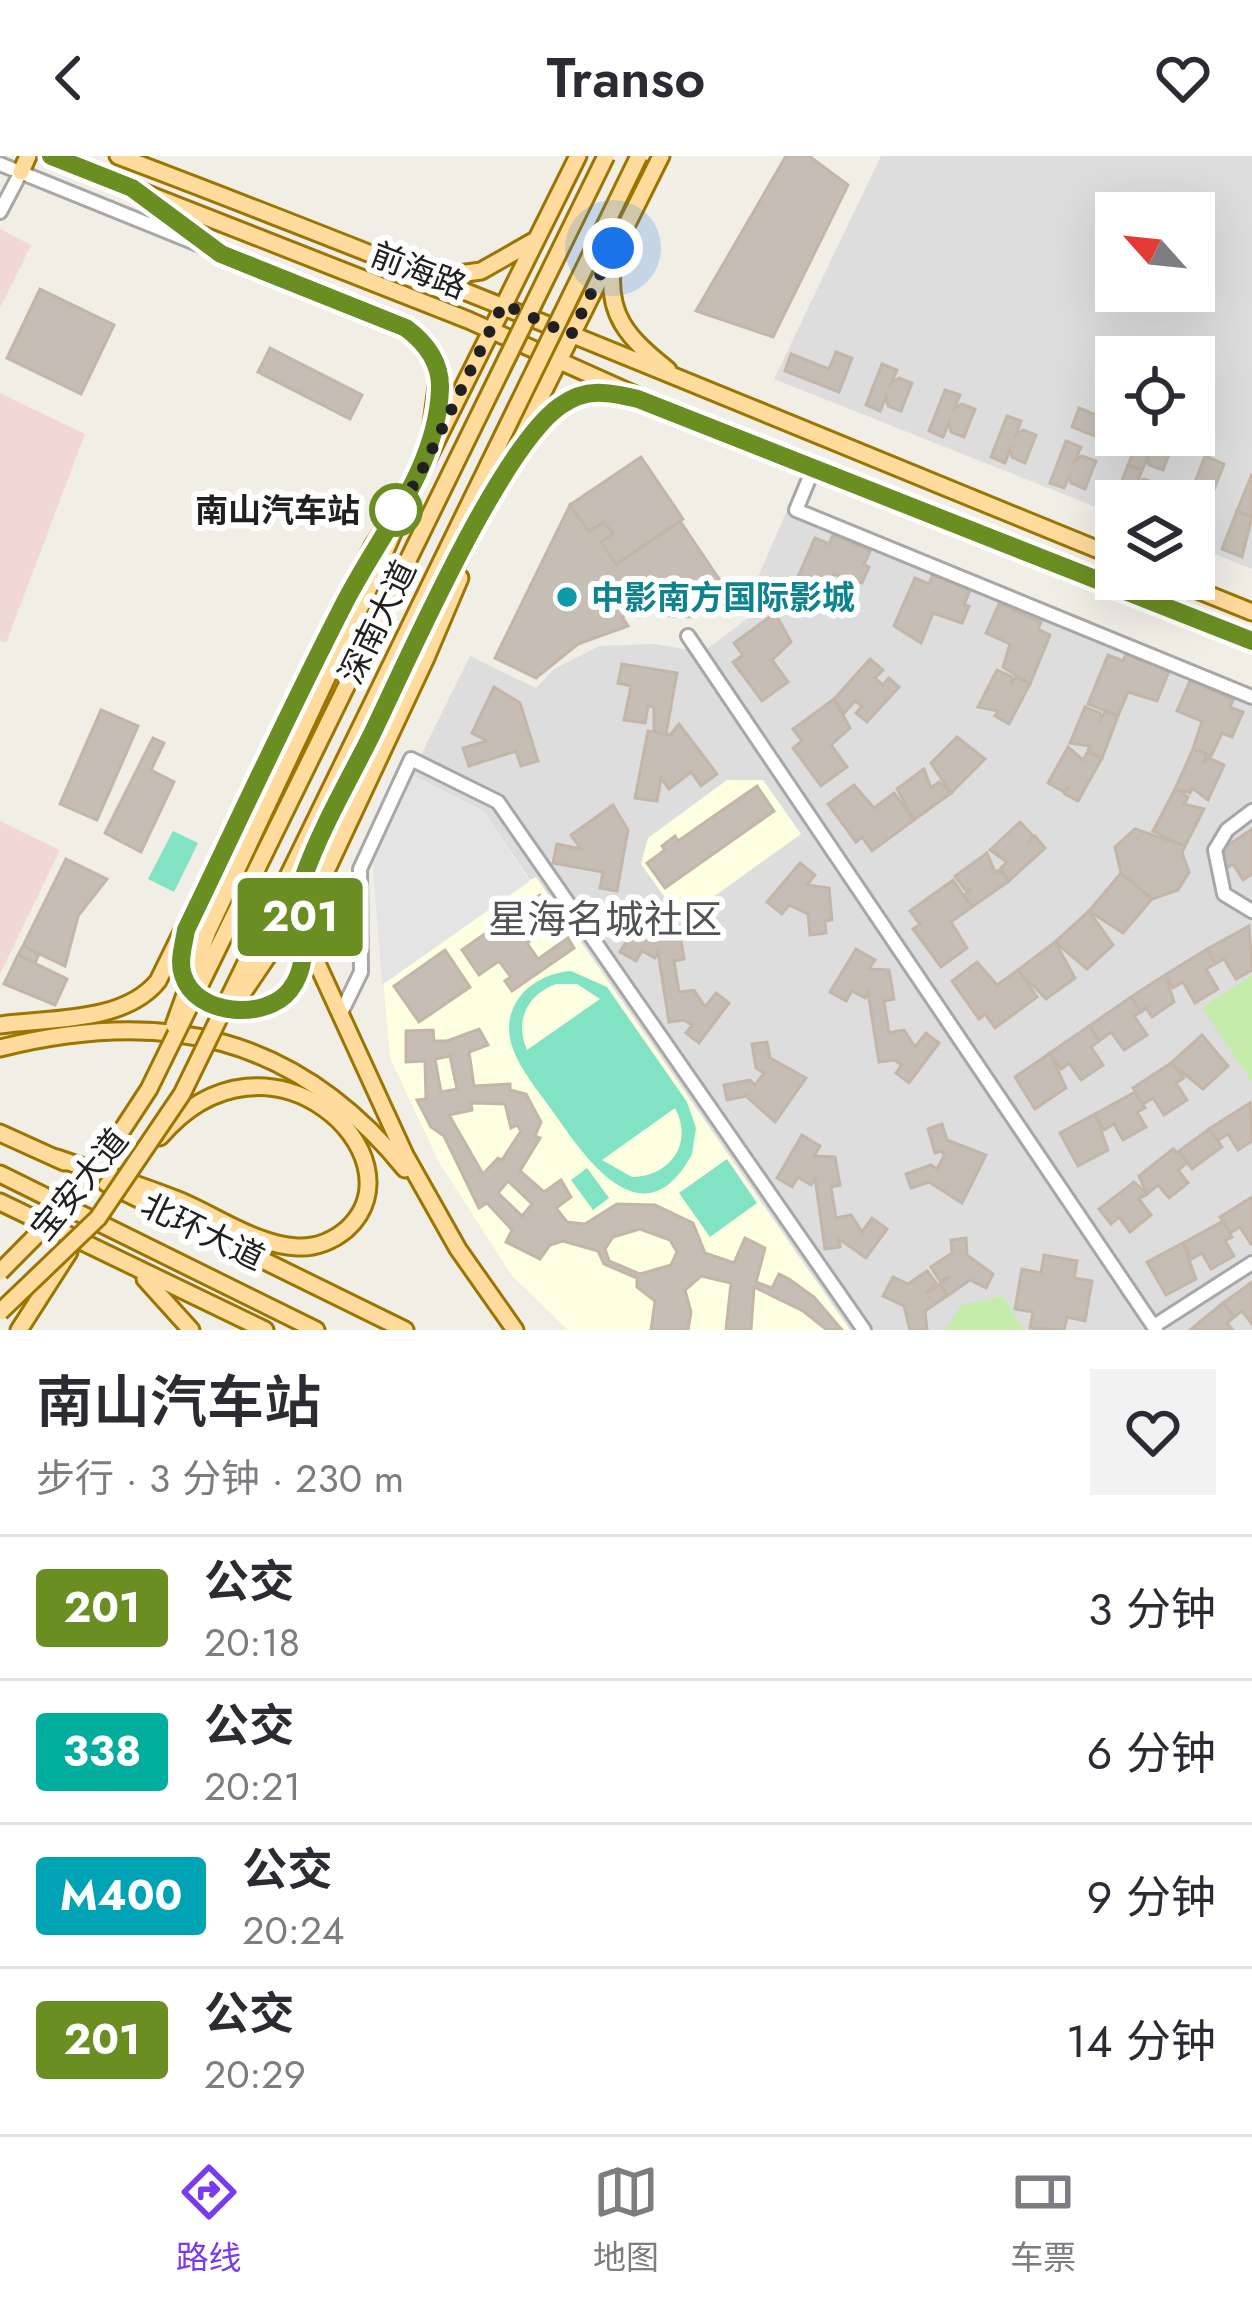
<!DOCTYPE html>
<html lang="zh">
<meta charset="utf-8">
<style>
:root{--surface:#fff;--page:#f2f2f3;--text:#2b2b33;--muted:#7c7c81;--line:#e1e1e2;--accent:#7c3aed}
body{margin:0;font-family:Jost,"Noto Sans SC",sans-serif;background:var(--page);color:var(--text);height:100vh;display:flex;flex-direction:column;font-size:45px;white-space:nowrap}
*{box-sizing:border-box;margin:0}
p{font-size:39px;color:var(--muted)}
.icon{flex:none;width:66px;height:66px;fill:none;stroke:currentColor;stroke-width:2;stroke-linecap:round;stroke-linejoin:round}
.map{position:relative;height:1174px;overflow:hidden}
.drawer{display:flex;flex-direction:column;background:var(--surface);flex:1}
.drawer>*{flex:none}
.badge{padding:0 24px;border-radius:9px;font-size:42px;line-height:78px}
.needle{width:78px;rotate:297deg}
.controls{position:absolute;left:1095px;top:36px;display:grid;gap:24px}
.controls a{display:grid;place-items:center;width:120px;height:120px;border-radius:0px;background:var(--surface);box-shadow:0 12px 48px #0002;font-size:60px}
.you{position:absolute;width:60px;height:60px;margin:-30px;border:9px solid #fff;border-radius:50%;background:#1a73e8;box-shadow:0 0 0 18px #1a73e833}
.map>.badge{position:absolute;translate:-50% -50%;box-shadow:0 0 0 6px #fff}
.round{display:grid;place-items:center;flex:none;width:126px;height:126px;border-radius:0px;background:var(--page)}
.summary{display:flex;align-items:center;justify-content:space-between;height:204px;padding:0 36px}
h1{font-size:57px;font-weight:600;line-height:90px}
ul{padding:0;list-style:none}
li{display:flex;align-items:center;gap:36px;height:144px;padding:0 36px;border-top:3px solid var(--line)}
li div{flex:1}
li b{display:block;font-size:45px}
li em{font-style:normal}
li .badge{min-width:132px;font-weight:700;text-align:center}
header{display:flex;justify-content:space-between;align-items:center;height:156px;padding:0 36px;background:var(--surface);font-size:54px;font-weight:600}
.tab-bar{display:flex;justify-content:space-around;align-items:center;height:168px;border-top:3px solid var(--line);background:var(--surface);font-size:33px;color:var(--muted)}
.tab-bar a{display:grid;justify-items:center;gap:6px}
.tab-bar .on{color:var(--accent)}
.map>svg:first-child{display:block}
.residential{fill:#dedddd;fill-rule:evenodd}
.commercial{fill:#f2d8d5}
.education{fill:#fdffe1}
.grass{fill:#c6ecab}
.pitch{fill:#82e2c4;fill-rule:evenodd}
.parking{fill:#e4e4e4}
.building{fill:#c6beb5;stroke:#c3b6a8;stroke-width:3;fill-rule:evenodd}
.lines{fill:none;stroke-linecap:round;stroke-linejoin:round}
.minor-casing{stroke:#a7a7a7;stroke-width:18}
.major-casing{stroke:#9c7400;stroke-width:21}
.minor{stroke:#fff;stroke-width:12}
.major{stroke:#ffdc9d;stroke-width:15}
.major-bridge-casing{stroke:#9c7400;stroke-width:21;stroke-linecap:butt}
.major-bridge{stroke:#ffdc9d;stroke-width:15}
.line-casing{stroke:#fff;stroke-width:27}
.line{stroke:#6b8e23;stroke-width:18}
.walk{stroke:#202020;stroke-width:12;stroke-dasharray:0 21.6}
.stop-dot{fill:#fff;stroke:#6b8e23;stroke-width:6}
.culture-dot{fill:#0f9aa8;stroke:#fff;stroke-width:4.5}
.labels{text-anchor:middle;stroke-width:12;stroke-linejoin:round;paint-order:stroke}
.street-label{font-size:33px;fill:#202020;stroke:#fff}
.stop-label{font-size:33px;font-weight:bold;fill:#202020;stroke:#fff;text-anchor:end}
.culture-label{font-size:33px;font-weight:bold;fill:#0d838f;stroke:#fff;text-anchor:start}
.quarter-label{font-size:39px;fill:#535353;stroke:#fff}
</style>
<header><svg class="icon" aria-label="back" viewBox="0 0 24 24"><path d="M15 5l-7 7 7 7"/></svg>Transo<svg class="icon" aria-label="heart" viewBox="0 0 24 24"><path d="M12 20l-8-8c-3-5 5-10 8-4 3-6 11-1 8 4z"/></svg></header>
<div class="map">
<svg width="1252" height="1174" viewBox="0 0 1252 1174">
<rect width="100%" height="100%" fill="#f1eee6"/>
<g class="residential">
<path d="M881,0h371v413l-58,-23v-45h-78v14l-342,-136zM1116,57h78v78h-78zM1116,201h78v78h-78z"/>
<polygon points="791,345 1252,535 1252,1174 850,1174 536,722 530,725 483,655 411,619 470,500 536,532 554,513 599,490 654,488 703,496 768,447 755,428"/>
</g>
<g class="commercial">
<polygon points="0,73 31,89 0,152"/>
<polygon points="0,237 85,278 6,487 0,485"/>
<polygon points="0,665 60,694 0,818"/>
</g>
<g class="education">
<polygon points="411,619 483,655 530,724 536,721 850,1174 568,1174 512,1120 439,1006 390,902 372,697"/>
<polygon points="727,624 763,624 801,678 681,764 641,708 648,682"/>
</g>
<g class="grass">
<polygon points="1252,819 1252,926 1202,852"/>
<polygon points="1003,1140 1024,1174 945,1174 961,1149"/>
</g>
<g class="pitch">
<polygon points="173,675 198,687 174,736 148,723"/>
<path d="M571,815l36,16 80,115 9,26 -4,26c-47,88 -104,8 -136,-38 -14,-21 -36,-45 -44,-70 -13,-41 20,-72 59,-75zM556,828h21l23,15 -73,51c-12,-29 -1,-55 29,-66zM675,952c19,35 -5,69 -43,69l-30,-17z"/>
<polygon points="727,1003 757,1047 710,1081 679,1037"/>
<polygon points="587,1012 609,1042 593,1054 571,1024"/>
</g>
<polygon class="parking" points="411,619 483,655 530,725 382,829 372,697"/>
<g class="building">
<polygon points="786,0 809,0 848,29 773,181 696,155"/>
<polygon points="40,133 114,169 81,238 7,202"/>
<polygon points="270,192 362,239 350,263 258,216"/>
<polygon points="836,196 852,202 839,236 785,215 791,198 829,213"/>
<polygon points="882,208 897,214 891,227 899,222 912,227 901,255 888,250 886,241 880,255 866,249"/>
<polygon points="945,234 960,239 954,253 962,248 975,253 964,281 951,276 949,267 943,281 929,275"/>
<polygon points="1079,252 1116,267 1110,286 1072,271"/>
<polygon points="1007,260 1021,265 1016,279 1023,274 1036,279 1025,307 1012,301 1010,293 1005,307 991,301"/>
<polygon points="1140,279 1156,279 1157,288 1160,282 1173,287 1163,314 1149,309 1148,301 1142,314 1128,309"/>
<polygon points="1066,285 1081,291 1075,305 1082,300 1096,305 1085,333 1071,327 1070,319 1064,332 1050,327"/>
<polygon points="1205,300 1224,308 1209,346 1190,339"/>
<polygon points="641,301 683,363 616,409 601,386 613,378 604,366 589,376 570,349"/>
<polygon points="1128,309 1142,314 1137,328 1144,323 1157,328 1151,345 1116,345 1116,352 1112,350"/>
<polygon points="1252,318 1252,361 1237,355"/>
<polygon points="1190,339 1209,346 1194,384 1194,345 1187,345"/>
<polygon points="570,349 589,376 604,366 613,378 601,386 616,409 680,365 719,423 706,431 692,461 661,459 650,443 622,461 628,470 578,488 536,522 495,502"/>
<polygon points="1237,355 1252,361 1242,401 1222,393"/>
<polygon points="833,379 870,395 864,409 869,411 862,427 833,418 820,447 794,430 815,382 829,388"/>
<polygon points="933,418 970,434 964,449 969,450 962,467 933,457 921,487 894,470 915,422 929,428"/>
<polygon points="999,448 1041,466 1038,473 1050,479 1030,528 1003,511 1010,488 986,477"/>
<polygon points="775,457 791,486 772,504 788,526 762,545 733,506 743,499 734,487"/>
<polygon points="1126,498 1169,515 1157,545 1128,536 1118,560 1088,548 1108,499 1123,505"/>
<polygon points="870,503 883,514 875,522 883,529 889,522 899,531 867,566 856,557 862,550 855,545 844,557 834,543"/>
<polygon points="622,508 677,517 666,578 654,576 654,551 648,550 645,567 624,564 631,530 618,527"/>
<polygon points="997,514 1012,521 1011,529 1016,521 1030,528 1009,568 995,560 998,555 978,551"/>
<polygon points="1190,525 1233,544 1230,551 1243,556 1232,581 1222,577 1211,600 1193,593 1202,565 1177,555"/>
<polygon points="494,531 520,547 538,605 521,610 516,595 469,610 463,592 487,585 472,577"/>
<polygon points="834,543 850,572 831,589 847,611 821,630 793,592 802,585 793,573"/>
<polygon points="1085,551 1100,557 1101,564 1105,555 1118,560 1102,602 1088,594 1090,590 1070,587"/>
<polygon points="101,554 138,570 97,664 60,648"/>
<polygon points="679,568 717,618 701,630 691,616 669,633 661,622 657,645 635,642 648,575 670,579"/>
<polygon points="957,581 985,603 951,637 931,607"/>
<polygon points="153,582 164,587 151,614 174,626 141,696 105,677"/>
<polygon points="1068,591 1083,604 1087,597 1102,602 1078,645 1065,638 1069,630 1064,636 1048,627"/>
<polygon points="1193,593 1207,598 1203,607 1209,602 1224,609 1208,644 1192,632 1190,637 1175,633"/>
<polygon points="924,613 931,632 939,626 951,637 914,664 897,633"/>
<polygon points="854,629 874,652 894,637 914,664 872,695 862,681 856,686 828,648"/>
<polygon points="757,630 774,655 665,732 647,707 665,694 662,690 675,680 678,685"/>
<polygon points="1175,633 1188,641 1184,648 1204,653 1185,690 1153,675"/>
<polygon points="613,649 628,674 617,735 600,732 603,716 553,707 557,688 581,693 571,679"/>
<polygon points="1020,666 1033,680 1028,687 1035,680 1045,692 1009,725 1001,712 1007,706 990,694"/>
<polygon points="1135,673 1185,690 1182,697 1189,716 1178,734 1152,743 1121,717 1115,691"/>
<polygon points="1252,673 1252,718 1243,724 1233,708 1225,713 1215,698"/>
<polygon points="987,697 995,716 999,714 1009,725 972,751 964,739 972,733 965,734 955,720"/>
<polygon points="66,703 107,723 78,760 65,810 23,790"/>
<polygon points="800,707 815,719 807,729 829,732 832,764 825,765 826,777 810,779 808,758 789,749 782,758 767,746"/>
<polygon points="1121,717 1152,743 1123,777 1089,755"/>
<polygon points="953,724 972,751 951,766 967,792 941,811 913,773 920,768 910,755"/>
<polygon points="540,739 558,765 527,787 538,803 568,782 574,792 512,835 505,825 511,821 499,805 479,819 462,794"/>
<polygon points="646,752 664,763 659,773 679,773 684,803 674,805 679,836 694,834 705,851 716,837 729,847 699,887 686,877 692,869 684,864 669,866 658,796 655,802 642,795 636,805 620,796"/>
<polygon points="1089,755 1113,789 1087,813 1055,786"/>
<polygon points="1249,770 1252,814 1236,823 1224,803 1215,808 1207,793"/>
<polygon points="1055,786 1075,822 1046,843 1018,814"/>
<polygon points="23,790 39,798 35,807 18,799"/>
<polygon points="856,793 875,804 869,813 889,814 894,843 884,845 889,877 904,874 915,891 926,877 939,887 909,927 896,917 902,909 894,904 879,906 868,836 865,842 852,835 846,845 830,836"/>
<polygon points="1207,793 1215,808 1206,813 1218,833 1195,847 1183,826 1173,832 1165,819"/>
<polygon points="445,794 470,831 419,866 394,830"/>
<polygon points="18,799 67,823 55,849 4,828"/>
<polygon points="977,806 997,829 1018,814 1037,841 995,872 985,858 979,863 952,825"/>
<polygon points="1165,819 1174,846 1152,861 1146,852 1141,856 1131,841"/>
<polygon points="1131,841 1141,856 1134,860 1147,879 1124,894 1111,876 1099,885 1089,870"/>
<polygon points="1089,870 1099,885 1091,891 1103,909 1081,924 1069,907 1061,913 1050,897"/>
<path d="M479,873l9,16 -19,7 5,34 36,-2v6l16,4 15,28 -6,14 5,2 -20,33 24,21 17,-12 10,17 -15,11 11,14 18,2 32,-20 38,1 38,18 12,30 29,10 11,-25 20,10 -9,34 16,6 7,-14 10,5 25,18 28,33h-15l-24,-19 -49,-24 -3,43h-25l5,-47 -30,-7 -16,14 6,22 -3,18h-37l4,-29 -18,-14v-9l-33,-14 -6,-13 -35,-10 -13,4 -10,14 -34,-17 6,-12 -25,-27 -8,5 -35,-72 -13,-9 -14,-27 9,-1 -1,-38 -19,1v-31l27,-1 1,11h13zM450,900l7,33 -16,3 -6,-33zM471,947l34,1 6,24 6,-3 4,6 -19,29 -4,-2 -15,16 -34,-59 23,-5zM508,1025l24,23 -10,12 -24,-23zM640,1073l30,11 7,12 -6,13 -31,9 -31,-13 -4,-12 8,-12z"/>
<polygon points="1202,879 1228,910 1203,933 1171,907"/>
<polygon points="767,886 770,902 806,922 775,966 746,940 727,944 724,929 750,924 755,929 764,917 756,912 752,888"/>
<polygon points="1050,897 1066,932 1035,953 1015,921"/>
<polygon points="1171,907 1184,922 1176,927 1187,944 1164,959 1153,942 1143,948 1133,932"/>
<polygon points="1135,936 1145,952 1137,956 1146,971 1123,984 1114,968 1104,974 1095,958"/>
<polygon points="1250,947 1252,985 1238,994 1228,978 1217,985 1209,973"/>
<polygon points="1095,958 1108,994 1078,1010 1060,977"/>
<polygon points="942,968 947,984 986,999 962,1047 929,1026 911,1032 906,1018 931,1009 937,1013 944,1000 942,995 935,997 928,973"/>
<polygon points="1209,973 1222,991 1192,1013 1179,995"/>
<polygon points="802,979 820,990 814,1000 835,1001 840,1029 831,1031 836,1062 851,1059 862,1076 872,1062 887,1073 866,1102 839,1083 840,1091 825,1093 815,1022 811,1029 798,1021 792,1031 777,1022"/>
<polygon points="1173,993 1188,1006 1178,1014 1188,1027 1169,1042 1158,1029 1147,1038 1139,1020"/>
<polygon points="1134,1026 1147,1038 1139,1043 1151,1059 1130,1076 1119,1061 1111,1068 1099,1053"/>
<polygon points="1252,1041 1252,1088 1251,1088 1240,1071 1230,1077 1220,1061"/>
<polygon points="1223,1065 1232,1081 1225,1085 1234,1100 1211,1113 1202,1097 1192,1103 1183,1087"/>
<polygon points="966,1082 967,1099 993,1118 986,1132 970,1124 947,1140 940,1128 950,1121 940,1125 931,1111 952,1097 951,1084"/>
<polygon points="1183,1087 1196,1123 1166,1139 1147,1106"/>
<polygon points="1044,1099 1077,1105 1074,1122 1092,1125 1085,1165 1067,1161 1064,1174 1030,1172 1033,1156 1015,1153 1022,1113 1041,1117"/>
<polygon points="927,1115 936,1127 925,1138 940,1128 947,1140 925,1155 927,1174 910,1174 904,1150 883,1140 893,1121 908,1128"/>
<polygon points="1252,1126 1252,1168 1242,1155 1234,1161 1223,1147"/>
<polygon points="1223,1147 1234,1161 1227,1167 1233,1174 1190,1174"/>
</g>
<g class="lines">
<defs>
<g id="minor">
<polyline points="0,8 205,91"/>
<polyline points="0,56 21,16"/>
<polyline points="814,311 796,354 1252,541"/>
<polyline points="688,480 1156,1174"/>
<polyline points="1252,655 1227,674 1215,694 1224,738 1252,755"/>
<polyline points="340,859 361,816 360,713 411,603 498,646 864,1174"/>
<polyline points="1154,1170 1252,1107"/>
</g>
<g id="major">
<polyline points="51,0 468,164 745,288 1252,485"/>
<path d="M118,0c336,127 666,266 998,401"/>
<polyline points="21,16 28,0"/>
<polyline points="154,47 221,98 392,165 419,182 439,216 430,283"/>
<path d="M613,105c-8,54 15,77 55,109"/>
<polyline points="444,120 481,115 532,86"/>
<path d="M527,289c21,-31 46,-58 86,-52"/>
<polyline points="1170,423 1252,456"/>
<polyline points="364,443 400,361"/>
<polyline points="426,502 460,422"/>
<path d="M183,790c-13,82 119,92 122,-6"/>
<path d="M0,869c50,-7 124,-2 158,-44l173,-353 42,-82 43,-64 162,-326"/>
<path d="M0,892c164,-41 296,-13 405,121"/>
<polyline points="0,977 64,1006"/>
<path d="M57,1002c40,14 82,26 121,42 37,15 78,45 119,47 18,1 36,-6 50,-18 78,-72 -78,-220 -187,-92"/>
<polyline points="0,1018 316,1174"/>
<polyline points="106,1027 405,1174"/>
<polyline points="0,1046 265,1174"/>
<polyline points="145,1123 191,1174"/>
<polyline points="19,1174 69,1096"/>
<polyline points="515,1174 458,1093 405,999 305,781 299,738 315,693 661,0"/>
</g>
</defs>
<use href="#minor" class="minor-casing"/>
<use href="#major" class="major-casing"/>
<use href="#minor" class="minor"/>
<use href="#major" class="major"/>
<defs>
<g id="major-bridge">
<polyline points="238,844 328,711 426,502"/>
<polyline points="174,869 208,775 364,443"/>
<polyline points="0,1116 86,1029 149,933 606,0"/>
<polyline points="0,1156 98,1062 182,938 639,0"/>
</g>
</defs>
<use href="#major-bridge" class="major-bridge-casing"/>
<use href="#major-bridge" class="major-bridge"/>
</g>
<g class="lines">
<defs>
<path id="line" d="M51,0l81,32 89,66 185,74c20,15 35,34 34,61 -3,81 -62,147 -97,217 -55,107 -105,216 -157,324 -2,14 -8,31 -3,45 12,41 83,46 107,15 28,-37 0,-75 14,-114 17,-48 44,-94 67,-140 36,-74 128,-287 189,-330 26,-19 49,-14 78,-7l614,242"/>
</defs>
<use href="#line" class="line-casing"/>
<use href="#line" class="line"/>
<polyline class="walk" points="396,354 392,360 416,326 503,148 571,179 613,92"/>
</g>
<circle class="stop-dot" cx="396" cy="354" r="24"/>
<circle class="culture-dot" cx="567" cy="441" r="12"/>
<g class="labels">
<g class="street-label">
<text transform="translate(419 114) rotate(21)" y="12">前海路</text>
<text transform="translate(377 466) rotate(-64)" y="12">深南大道</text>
<text transform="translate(79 1028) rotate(-51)" y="12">宝安大道</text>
<text transform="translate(203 1075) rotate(26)" y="12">北环大道</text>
</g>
<g class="stop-label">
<text x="360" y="366">南山汽车站</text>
</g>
<g class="culture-label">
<text x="591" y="453">中影南方国际影城</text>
</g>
<g class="quarter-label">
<text x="605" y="777">星海名城社区</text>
</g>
</g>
</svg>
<div class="controls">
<a><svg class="needle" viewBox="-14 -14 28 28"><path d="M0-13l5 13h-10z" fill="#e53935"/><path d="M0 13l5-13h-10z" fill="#7c7c81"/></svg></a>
<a><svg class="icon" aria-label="locate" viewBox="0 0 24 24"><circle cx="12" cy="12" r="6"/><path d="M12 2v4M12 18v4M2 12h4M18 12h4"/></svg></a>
<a><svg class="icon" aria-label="layers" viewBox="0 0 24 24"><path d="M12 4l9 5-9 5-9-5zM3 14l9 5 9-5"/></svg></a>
</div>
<div class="you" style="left:613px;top:92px"></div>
<b class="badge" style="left:300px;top:761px;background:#6b8e23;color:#fff">201</b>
</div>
<section class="drawer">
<div class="summary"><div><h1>南山汽车站</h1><p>步行 · 3 分钟 · 230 m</p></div><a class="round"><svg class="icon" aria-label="heart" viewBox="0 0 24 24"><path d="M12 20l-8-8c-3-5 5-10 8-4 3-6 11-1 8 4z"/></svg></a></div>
<ul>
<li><span class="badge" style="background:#6b8e23;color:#fff">201</span><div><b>公交</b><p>20:18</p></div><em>3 分钟</em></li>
<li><span class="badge" style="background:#01ad9c;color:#fff">338</span><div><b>公交</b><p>20:21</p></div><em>6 分钟</em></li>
<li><span class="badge" style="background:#00a3b4;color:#fff">M400</span><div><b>公交</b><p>20:24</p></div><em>9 分钟</em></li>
<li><span class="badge" style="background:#6b8e23;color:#fff">201</span><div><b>公交</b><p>20:29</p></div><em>14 分钟</em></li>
</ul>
</section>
<nav class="tab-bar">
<a class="on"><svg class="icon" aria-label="directions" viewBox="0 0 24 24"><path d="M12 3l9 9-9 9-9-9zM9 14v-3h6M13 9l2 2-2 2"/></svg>路线</a>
<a><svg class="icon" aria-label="map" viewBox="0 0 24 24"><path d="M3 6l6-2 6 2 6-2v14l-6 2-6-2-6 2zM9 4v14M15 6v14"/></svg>地图</a>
<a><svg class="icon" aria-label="tickets" viewBox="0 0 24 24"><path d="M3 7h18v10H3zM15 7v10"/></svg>车票</a>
</nav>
